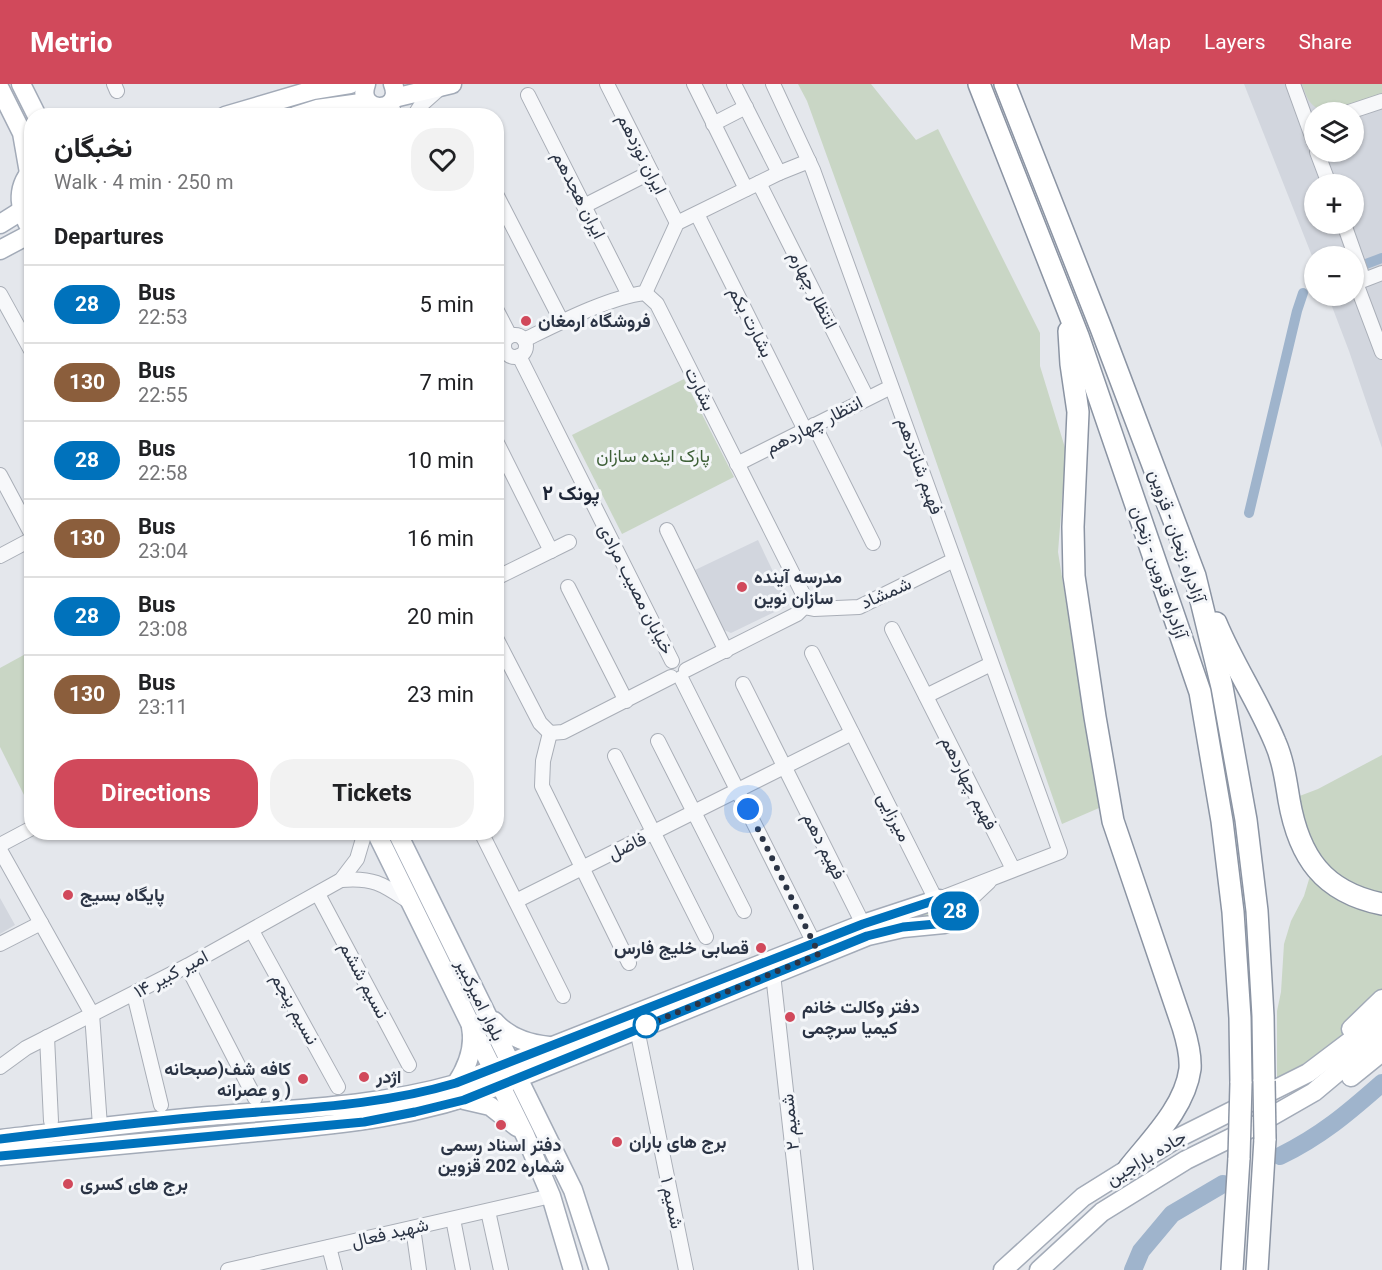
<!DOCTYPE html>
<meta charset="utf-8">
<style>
:root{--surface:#fff;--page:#f2f2f2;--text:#202124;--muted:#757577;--line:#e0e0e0;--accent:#d1495b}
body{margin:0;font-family:Roboto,Vazirmatn,sans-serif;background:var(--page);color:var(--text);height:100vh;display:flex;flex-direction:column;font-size:22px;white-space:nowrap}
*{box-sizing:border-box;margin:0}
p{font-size:20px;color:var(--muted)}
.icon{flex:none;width:33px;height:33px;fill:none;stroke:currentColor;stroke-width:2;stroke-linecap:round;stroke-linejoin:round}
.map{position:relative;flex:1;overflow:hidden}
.sheet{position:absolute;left:24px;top:24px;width:480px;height:732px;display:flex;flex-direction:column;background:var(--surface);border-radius:24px;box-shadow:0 2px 4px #0004}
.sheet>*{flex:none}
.badge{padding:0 12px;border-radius:20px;font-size:21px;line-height:39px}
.tools{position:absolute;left:1304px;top:18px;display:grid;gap:12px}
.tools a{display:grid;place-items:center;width:60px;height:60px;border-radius:50%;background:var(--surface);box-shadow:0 2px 4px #0004;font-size:30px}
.you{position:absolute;width:30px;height:30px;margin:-15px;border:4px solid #fff;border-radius:50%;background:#1a73e8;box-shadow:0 0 0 9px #1a73e833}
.map>.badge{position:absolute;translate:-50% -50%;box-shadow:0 0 0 3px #fff}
h2{padding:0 30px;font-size:22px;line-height:54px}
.round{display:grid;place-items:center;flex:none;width:63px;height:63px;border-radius:24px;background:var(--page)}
.head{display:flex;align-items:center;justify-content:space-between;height:102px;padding:0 30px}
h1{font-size:28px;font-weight:700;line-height:45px}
.cta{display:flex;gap:12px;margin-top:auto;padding:12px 30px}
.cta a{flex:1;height:69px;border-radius:24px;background:var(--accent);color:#fff;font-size:24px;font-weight:700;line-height:69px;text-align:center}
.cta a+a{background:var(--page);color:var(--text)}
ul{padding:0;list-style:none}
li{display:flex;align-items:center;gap:18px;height:78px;padding:0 30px;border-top:2px solid var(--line)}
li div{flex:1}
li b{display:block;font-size:22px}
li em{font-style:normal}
li .badge{min-width:66px;font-weight:700;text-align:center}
header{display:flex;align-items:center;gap:36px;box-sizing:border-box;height:84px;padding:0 30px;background:var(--accent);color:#fff}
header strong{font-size:28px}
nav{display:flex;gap:33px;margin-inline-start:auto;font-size:21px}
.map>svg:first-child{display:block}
.built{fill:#d2d6de;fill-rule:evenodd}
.green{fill:#c9d6c5}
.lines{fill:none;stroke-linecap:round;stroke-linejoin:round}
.canal{stroke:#9fb4cc;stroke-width:10}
.river{stroke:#9fb4cc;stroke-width:18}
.minor-casing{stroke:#a9aeb7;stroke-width:16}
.major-casing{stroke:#a3abb8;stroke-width:21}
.highway-casing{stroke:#8b94a3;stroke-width:24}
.minor{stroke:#f7f8fa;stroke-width:14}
.major{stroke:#fff;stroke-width:18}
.highway{stroke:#fff;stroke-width:21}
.highway-bridge-casing{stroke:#8b94a3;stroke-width:24;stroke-linecap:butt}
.highway-bridge{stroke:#fff;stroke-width:21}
.line-casing{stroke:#fff;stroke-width:14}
.line{stroke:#0072bc;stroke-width:9}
.walk{stroke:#2b3445;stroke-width:6;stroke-dasharray:0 10.8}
.poi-dot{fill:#d1495b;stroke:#f4f6f9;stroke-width:2}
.stop-dot{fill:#fff;stroke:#0072bc;stroke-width:3}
.labels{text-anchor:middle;stroke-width:6;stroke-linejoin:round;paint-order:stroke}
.street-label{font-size:18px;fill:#2b3445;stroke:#f4f6f9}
.poi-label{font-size:18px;font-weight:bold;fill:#2b3445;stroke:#f4f6f9;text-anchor:start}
.park-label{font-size:18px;fill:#3f6138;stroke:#f4f6f9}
.neighbourhood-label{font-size:20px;font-weight:bold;fill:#1d2536;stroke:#f4f6f9}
</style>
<header>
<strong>Metrio</strong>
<nav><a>Map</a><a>Layers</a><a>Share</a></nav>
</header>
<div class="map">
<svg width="1382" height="1186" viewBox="0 0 1382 1186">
<rect width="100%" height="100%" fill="#e4e7ec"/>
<g class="built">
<path d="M1244,0h138v364l-33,-97 -21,-55h25v-40h-39v5zM1314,28h39v40h-39zM1314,100h39v40h-39z"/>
<polygon points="758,456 789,521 731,549 724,546 695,486"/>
<polygon points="0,814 15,841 0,850"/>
</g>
<g class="green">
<polygon points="798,0 871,0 916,56 938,45 1040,249 1040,282 1066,367 1058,468 1099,724 1062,740 906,291 807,17"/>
<path d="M1302,0h80v11c-19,7 -56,28 -72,7 -4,-5 -6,-13 -8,-18z"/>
<polygon points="684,295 734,393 622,450 572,351"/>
<polygon points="31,567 31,725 0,663 0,584"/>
<polygon points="1382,671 1382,915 1308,989 1277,1006 1277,927 1281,908 1284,860 1291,837 1304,812 1313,782 1289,716 1318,705"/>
<polygon points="943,819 949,832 900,837"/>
</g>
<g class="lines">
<g class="canal">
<polyline points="1366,180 1382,174"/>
<polyline points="1249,429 1297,227 1303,209"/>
</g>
<g class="river">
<path d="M1280,1072c41,-20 68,-43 102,-73"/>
<polyline points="1133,1186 1141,1167 1172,1130 1223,1100"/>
</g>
<defs>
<g id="minor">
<polyline points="114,0 117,7"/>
<polyline points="607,0 677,139"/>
<polyline points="694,0 746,105"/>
<polyline points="734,0 779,89"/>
<polyline points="773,0 813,86 1060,768 939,815"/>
<polyline points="1293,0 1314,58"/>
<polyline points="528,11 629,211"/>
<polyline points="389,20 397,32"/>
<polyline points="1349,28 1382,17"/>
<polyline points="414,32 421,21 439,5"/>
<polyline points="713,40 746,23"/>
<polyline points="1317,68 1329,100"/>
<polyline points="759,99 867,314"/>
<polyline points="496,110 562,238"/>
<polyline points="584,122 651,88"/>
<polyline points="697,130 805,346"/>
<polyline points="1344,140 1361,188 1356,199 1382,268"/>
<polyline points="1356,199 1382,189"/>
<polyline points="645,209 677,139 779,89 809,77"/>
<polyline points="0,210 32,268"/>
<polyline points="496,225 510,252"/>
<circle cx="515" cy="262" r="11"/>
<path d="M524,256c33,-16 85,-43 121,-47l12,11 146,290 1,13"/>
<polyline points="519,272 672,577"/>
<polyline points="814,341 873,459"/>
<polyline points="496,357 551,467"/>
<polyline points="737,380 891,303"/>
<polyline points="0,391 32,451"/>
<polyline points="667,446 726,567"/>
<polyline points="0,472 32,455"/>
<polyline points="496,494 569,458"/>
<polyline points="568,503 626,617"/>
<polyline points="892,545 1013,785"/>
<polyline points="496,554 540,639 550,649"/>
<polyline points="812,569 936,816"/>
<polyline points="686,586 797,530 804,523 814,525 859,523 954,476"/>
<polyline points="681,594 817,865"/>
<polyline points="743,600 863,840"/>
<polyline points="926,612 991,580"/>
<polyline points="550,649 543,677 542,702 629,879"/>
<polyline points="550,649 563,648 671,593"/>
<polyline points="658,657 744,827"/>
<polyline points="615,672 706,853"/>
<polyline points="481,748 563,912"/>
<polyline points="0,761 32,744"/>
<polyline points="0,766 92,930 100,1042"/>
<path d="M341,796c34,-3 43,5 70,23"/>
<polyline points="318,810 409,981"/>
<polyline points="516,817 852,649"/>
<polyline points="955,830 989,798"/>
<polyline points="252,847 338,1003"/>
<polyline points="0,860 41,839"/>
<polyline points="187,882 255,1014"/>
<polyline points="773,890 806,1186"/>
<polyline points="134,910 161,1021"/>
<polyline points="637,945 686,1186"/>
<polyline points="47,953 51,1037"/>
<polyline points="0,983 26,964 187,882 341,796 357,775 365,748"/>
<polyline points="488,1127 501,1186"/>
<polyline points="453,1135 463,1186"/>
<polyline points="413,1144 419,1186"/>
<polyline points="329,1163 335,1186"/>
<polyline points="228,1186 551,1112"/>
</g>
<g id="major">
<polyline points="21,0 37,32"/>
<path d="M366,0c-11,31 39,30 27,0"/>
<polyline points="0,5 22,49 29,89"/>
<polyline points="394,14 452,0"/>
<polyline points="225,32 313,6 350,0"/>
<polyline points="295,32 317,25 368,18"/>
<path d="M32,86c-17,19 -13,41 0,61"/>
<polyline points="0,140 21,127"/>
<polyline points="0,166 32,149"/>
<polyline points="376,748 525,1051 551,1112 573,1186"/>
<polyline points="397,748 573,1106 599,1186"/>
<path d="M494,937c14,16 34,23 55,25"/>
<polyline points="1351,945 1382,915"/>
<polyline points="1351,993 1382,968"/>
<path d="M456,1000c12,-18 19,-36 15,-57"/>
<polyline points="464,1016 490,1022 517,1043"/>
<path d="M0,1055c69,-8 138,-17 208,-23 84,-7 167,-9 248,-32l407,-160 76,-25 9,2 6,7v9l-4,5 -6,2 -41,4 -35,8 -367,149c-90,35 -170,40 -264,49 -79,8 -158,15 -237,22"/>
<polyline points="1003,1186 1083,1113 1176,1055 1308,989 1382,933"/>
<polyline points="1039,1186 1102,1128 1186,1076 1251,1044 1314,1008 1382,951"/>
</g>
<g id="highway">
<polyline points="979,0 1078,252 1200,608 1222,737 1233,828 1240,934 1241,999"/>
<polyline points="1005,0 1101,244 1195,492 1222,603 1246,736 1257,827 1263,932 1264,997"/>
<path d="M1069,247l2,33 7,48 -5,115 1,49 21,141 18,104 70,206c4,13 8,28 7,42 -5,38 -38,70 -61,99"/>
<path d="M1216,539c17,41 42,78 59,119 8,18 11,39 14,58 10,57 34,92 93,104"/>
<polyline points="1232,1186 1239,1074"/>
<polyline points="1257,1186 1265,1055"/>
</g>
</defs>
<use href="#minor" class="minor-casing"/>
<use href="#major" class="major-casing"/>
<use href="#highway" class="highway-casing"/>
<use href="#minor" class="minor"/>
<use href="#major" class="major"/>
<use href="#highway" class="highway"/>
<defs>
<g id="highway-bridge">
<polyline points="1264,997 1265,1055"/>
<polyline points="1239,1074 1241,999"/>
</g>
</defs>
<use href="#highway-bridge" class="highway-bridge-casing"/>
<use href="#highway-bridge" class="highway-bridge"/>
</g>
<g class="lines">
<defs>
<path id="line" d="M0,1055c74,-9 148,-18 222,-24 79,-7 157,-9 234,-32l407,-159 76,-25 9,2 6,7v9l-7,6 -44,4 -36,9 -403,164 -49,12 -51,10 -364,34"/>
</defs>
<use href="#line" class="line-casing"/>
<use href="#line" class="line"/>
<polyline class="walk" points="646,941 637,945 819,870 748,725"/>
</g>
<g class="poi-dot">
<circle cx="526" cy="237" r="6"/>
<circle cx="742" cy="503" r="6"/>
<circle cx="68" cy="811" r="6"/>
<circle cx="761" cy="864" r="6"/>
<circle cx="790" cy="933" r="6"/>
<circle cx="364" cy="993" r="6"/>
<circle cx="303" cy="995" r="6"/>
<circle cx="501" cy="1041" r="6"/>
<circle cx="617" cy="1058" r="6"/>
<circle cx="68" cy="1100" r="6"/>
</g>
<circle class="stop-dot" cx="646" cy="941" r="12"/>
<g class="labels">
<g class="street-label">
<text transform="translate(642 70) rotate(63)" y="6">ایران نوزدهم</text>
<text transform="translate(579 111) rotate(63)" y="6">ایران هجدهم</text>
<text transform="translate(813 206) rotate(63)" y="6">انتظار چهارم</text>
<text transform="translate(751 238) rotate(63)" y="6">بشارت یکم</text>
<text transform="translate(700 305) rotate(63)" y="6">بشارت</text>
<text transform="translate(814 341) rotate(-27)" y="6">انتظار چهاردهم</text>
<text transform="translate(920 382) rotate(70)" y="6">فهیم شانزدهم</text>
<text transform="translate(1177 452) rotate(71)" y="6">آزادراه زنجان - قزوین</text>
<text transform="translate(1159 488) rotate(71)" y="6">آزادراه قزوین - زنجان</text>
<text transform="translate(636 505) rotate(63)" y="6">خیابان مصیب مرادی</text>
<text transform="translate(886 509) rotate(-24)" y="6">شمشاد</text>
<text transform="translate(969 699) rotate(63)" y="6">فهیم چهاردهم</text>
<text transform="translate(894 733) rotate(63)" y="6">میرزایی</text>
<text transform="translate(627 762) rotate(-26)" y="6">فاضل</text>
<text transform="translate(824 762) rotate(63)" y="6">فهیم دهم</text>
<text transform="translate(171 890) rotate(-28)" y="6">امیر کبیر ۱۴</text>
<text transform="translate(364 896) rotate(62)" y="6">نسیم ششم</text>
<text transform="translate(480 916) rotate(64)" y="6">بلوار امیرکبیر</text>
<text transform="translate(295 925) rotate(61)" y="6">نسیم پنجم</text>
<text transform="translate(790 1038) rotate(-96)" y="6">شمیم ۲</text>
<text transform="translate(1146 1074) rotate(-31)" y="6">جاده باراجین</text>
<text transform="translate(672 1119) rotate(78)" y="6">شمیم ۱</text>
<text transform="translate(390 1149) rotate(-13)" y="6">شهید فعال</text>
</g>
<g class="poi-label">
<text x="538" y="243">فروشگاه ارمغان</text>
<text x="754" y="499">مدرسه آینده<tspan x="754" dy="21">سازان نوین</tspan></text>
<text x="80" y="817">پایگاه بسیج</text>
<text x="749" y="870" text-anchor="end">قصابی خلیج فارس</text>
<text x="802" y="929">دفتر وکالت خانم<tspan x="802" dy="21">کیمیا سرچمی</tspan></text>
<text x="291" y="991" text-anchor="end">کافه شف(صبحانه<tspan x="291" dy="21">و عصرانه )</tspan></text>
<text x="376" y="999">اژدر</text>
<text x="629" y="1064">برج های باران</text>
<text x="501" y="1067" text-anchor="middle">دفتر اسناد رسمی<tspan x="501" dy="21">شماره 202 قزوین</tspan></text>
<text x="80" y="1106">برج های کسری</text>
</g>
<g class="park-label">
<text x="653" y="378">پارک اینده سازان</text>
</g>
<g class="neighbourhood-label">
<text x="571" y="416">پونک ۲</text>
</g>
</g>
</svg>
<div class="tools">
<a><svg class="icon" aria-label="layers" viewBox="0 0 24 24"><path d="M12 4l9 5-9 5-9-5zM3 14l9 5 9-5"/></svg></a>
<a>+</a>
<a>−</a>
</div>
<div class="you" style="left:748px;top:725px"></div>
<b class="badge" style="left:955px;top:827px;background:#0072bc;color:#fff">28</b>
<section class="sheet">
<div class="head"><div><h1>نخبگان</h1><p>Walk · 4 min · 250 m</p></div><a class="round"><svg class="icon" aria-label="heart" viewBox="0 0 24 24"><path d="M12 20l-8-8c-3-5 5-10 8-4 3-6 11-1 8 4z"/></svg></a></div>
<h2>Departures</h2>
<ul>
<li><span class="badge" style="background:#0072bc;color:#fff">28</span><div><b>Bus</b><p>22:53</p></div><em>5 min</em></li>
<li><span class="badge" style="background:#8b5e3c;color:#fff">130</span><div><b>Bus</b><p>22:55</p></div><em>7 min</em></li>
<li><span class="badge" style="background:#0072bc;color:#fff">28</span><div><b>Bus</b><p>22:58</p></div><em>10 min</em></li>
<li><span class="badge" style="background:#8b5e3c;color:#fff">130</span><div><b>Bus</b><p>23:04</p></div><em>16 min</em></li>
<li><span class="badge" style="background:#0072bc;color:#fff">28</span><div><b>Bus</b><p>23:08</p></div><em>20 min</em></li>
<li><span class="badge" style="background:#8b5e3c;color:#fff">130</span><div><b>Bus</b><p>23:11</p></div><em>23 min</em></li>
</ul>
<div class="cta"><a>Directions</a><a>Tickets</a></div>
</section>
</div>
